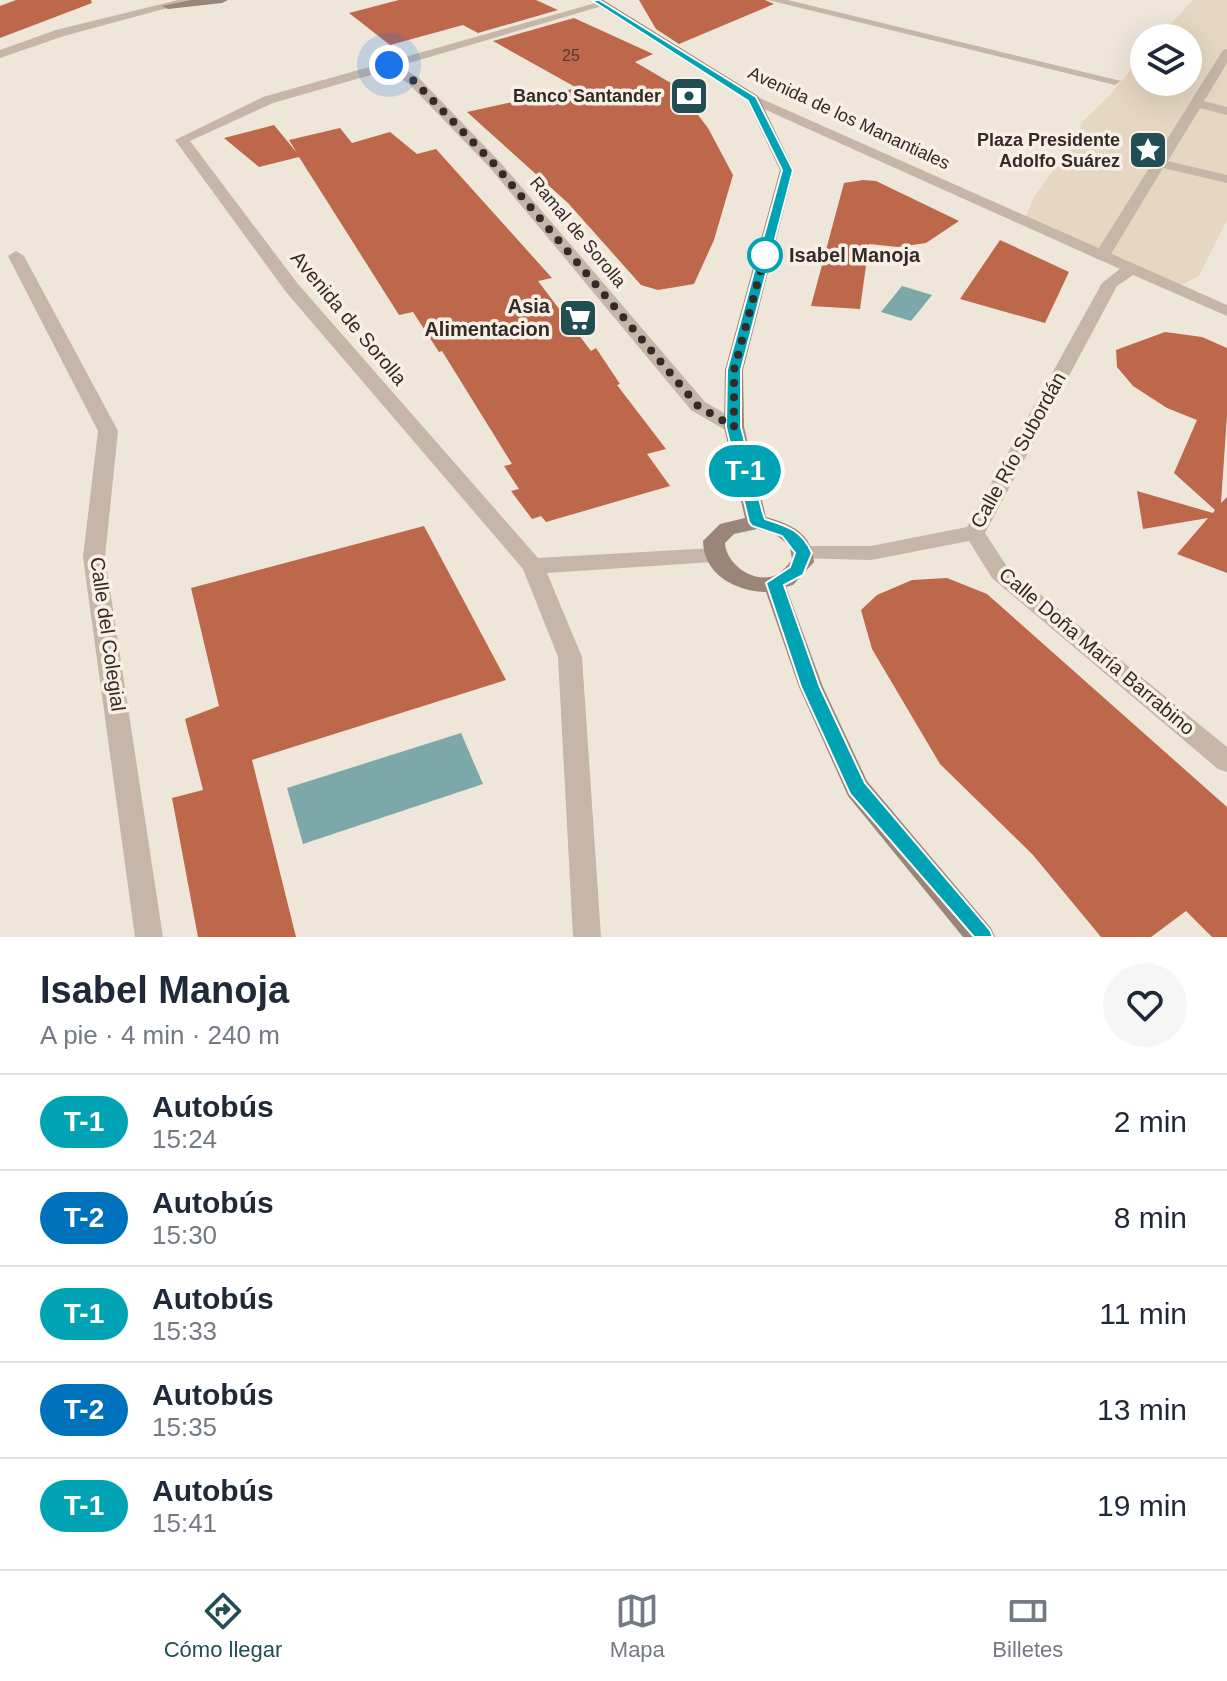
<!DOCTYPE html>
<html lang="es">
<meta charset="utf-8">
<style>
:root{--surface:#fff;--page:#f6f6f7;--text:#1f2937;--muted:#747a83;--line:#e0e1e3;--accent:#204e52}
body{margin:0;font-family:Helvetica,sans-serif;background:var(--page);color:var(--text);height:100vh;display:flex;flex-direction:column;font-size:30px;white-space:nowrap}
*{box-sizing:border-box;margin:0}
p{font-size:26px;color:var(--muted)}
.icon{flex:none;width:44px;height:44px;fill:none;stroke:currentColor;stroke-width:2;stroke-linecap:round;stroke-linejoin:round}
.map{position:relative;height:937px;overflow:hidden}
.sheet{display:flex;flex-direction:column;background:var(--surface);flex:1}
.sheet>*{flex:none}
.badge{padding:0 16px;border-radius:26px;font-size:28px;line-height:52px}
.buttons{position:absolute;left:1130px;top:24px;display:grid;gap:16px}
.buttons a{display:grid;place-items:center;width:72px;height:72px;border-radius:50%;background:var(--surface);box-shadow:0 8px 32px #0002;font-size:40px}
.you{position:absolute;width:40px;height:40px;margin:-20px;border:6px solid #fff;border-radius:50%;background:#1a73e8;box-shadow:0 0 0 12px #1a73e833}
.map>.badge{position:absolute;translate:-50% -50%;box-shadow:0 0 0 4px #fff}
.round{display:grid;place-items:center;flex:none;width:84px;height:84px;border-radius:42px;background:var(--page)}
.overview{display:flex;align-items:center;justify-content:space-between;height:136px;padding:0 40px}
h1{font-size:38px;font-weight:700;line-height:60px}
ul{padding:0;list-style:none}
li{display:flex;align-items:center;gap:24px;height:96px;padding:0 40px;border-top:2px solid var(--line)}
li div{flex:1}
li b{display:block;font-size:30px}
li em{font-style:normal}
li .badge{min-width:88px;font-weight:700;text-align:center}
.dock{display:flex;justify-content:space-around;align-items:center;height:112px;border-top:2px solid var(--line);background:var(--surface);font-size:22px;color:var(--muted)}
.dock a{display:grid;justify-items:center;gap:4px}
.dock .selected{color:var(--accent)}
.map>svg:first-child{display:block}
.plaza{fill:#e6d7c2}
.water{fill:#7ca8aa}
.building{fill:#bd674b}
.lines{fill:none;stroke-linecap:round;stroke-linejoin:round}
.pedestrian{fill:#c6b6a7;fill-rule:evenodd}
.minor{fill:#c6b6a7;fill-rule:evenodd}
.secondary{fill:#9a8579;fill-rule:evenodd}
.line{fill:#00a3b4;stroke:#fff;stroke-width:2}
.walk{stroke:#342b27;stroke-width:8;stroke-dasharray:0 14.4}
.stop-dot{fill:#fff;stroke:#00a3b4;stroke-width:4}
.labels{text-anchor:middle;stroke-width:7;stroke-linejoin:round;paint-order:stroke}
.number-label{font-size:16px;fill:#563a30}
.far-poi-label{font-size:18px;font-weight:bold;fill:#342b27;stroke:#f8f0e6;text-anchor:end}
.far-street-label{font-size:18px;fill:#342b27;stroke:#f8f0e6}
.stop-label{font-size:20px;font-weight:bold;fill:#342b27;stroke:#f8f0e6;text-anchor:start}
.poi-label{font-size:20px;font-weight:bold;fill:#342b27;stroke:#f8f0e6;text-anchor:end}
.street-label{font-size:20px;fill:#342b27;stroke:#f8f0e6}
</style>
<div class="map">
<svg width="1227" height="937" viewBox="0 0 1227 937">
<rect width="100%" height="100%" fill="#efe6da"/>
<polygon class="plaza" points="1193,0 1227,0 1227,220 1199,276 1176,288 1024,221 1034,197 1076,139 1082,122 1110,95 1144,54 1144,82 1188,82 1188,38 1158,38"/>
<g class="water">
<polygon points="902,286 932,295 911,321 881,312"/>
<polygon points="461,733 483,784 303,844 287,788"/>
</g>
<g class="building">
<polygon points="16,0 91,0 92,3 0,38 0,6"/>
<polygon points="399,0 536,0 558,10 478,33 463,25 390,45 349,13"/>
<polygon points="639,0 765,0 774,4 679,44 656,29"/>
<polygon points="574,18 653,54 635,62 671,83 695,111 708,128 733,175 714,240 694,284 658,290 641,285 568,203 467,112 577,88 493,41"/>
<polygon points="274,125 297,153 289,140 340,128 352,143 390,132 417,154 436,149 552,278 538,281 591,351 596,348 620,384 617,385 666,449 647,454 670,486 546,522 541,516 532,519 511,491 519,489 504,466 512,464 442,351 439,352 413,312 399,315 299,157 259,167 224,138"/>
<polygon points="863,180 876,181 959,221 926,243 898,247 869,244 860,309 811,306 844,183"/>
<polygon points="1000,240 1069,272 1045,323 960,299"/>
<polygon points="1165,332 1202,337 1227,348 1227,415 1221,503 1227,497 1227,573 1177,554 1208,518 1143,529 1137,491 1213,513 1215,510 1174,473 1197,420 1167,408 1133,386 1117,367 1116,350"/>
<polygon points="424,526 506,680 252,760 296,937 198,937 172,798 203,790 185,719 219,706 191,588"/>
<polygon points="947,578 987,594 1227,807 1227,937 1212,937 1186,911 1151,937 1101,937 1033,855 940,764 872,649 861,610 877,595 912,580"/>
</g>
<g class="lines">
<polygon class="pedestrian" points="1227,49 1227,63 1204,101 1227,107 1227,115 1200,108 1168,161 1227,175 1227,183 1163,168 1108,259 1096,259 1094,256 1223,50"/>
<g class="minor">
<polygon points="178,0 197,0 64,36 0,58 0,50 56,30"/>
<polygon points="768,0 788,0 1121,81 1115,85"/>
<polygon points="599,2 609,4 399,66 419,78 500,162 705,402 741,423 744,427 741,431 727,431 691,410 490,168 409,84 388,70 273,103 190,141 298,284 538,558 713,548 721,550 724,555 721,560 713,562 547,573 582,657 601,937 573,937 558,657 523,569 286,292 175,140 263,97"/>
<polygon points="753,95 1227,305 1227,316 1133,275 1117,286 985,533 1008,568 1227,747 1227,772 1218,769 992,578 969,541 871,560 795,558 792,553 795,548 803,546 871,546 967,527 1102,283 1120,269 748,102 748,96"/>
<polygon points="16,251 24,256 118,431 105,557 163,937 135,937 83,557 98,431 8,256"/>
</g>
<g class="secondary">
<polygon points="191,0 228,0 222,3 168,9 162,6"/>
<path d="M589,0h14l155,96 36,74 -51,200 1,57 22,90c25,7 46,16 48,45l-21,23 -7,2 37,100 44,94 124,147 4,9h-32l-115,-141 -49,-109 -33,-95c-31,-1 -62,-17 -63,-51l17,-17 25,-6 -21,-91 1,-57 55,-200 -33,-69zM757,529l18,5 15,12 2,14c-4,4 -9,11 -14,14 -22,12 -52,-9 -53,-31l9,-9z"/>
</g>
</g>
<path class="line" d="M591,0h8l157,97 37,73 -52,200v57l21,83 3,9c22,7 37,11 47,34l-9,22 -19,10 36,102 45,96 125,147 3,7h-19l-124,-143 -49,-107 -35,-104 24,-16 5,-14 -13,-17 -30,-10 -3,-4 -23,-95 1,-57 55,-200 -34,-69z"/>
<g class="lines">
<polyline class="walk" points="389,65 414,81 495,165 698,406 734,427 734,370 765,255"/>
</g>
<defs>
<symbol id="bank-square" viewBox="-11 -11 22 22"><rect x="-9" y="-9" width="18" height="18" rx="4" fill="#204e52" stroke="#f8f0e6"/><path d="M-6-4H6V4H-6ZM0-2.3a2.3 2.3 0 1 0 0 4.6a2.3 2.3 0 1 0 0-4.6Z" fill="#fff"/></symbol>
<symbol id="sight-square" viewBox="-11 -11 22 22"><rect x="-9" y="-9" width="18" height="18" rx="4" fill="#204e52" stroke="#f8f0e6"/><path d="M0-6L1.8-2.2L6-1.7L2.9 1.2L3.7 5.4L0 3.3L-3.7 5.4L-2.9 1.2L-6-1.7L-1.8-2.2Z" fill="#fff"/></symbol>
<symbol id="supermarket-square" viewBox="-11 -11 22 22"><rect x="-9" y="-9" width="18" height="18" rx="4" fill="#204e52" stroke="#f8f0e6"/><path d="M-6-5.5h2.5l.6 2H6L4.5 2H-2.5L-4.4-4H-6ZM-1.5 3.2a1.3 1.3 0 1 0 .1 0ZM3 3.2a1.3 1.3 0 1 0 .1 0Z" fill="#fff"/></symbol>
</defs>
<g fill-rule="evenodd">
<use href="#bank-square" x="667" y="74" width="44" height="44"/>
<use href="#sight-square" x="1126" y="128" width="44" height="44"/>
<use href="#supermarket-square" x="556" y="296" width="44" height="44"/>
</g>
<circle class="stop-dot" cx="765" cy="255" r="16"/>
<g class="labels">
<g class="number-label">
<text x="571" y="61">25</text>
</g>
<g class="far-poi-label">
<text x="661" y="102">Banco Santander</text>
<text x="1120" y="146">Plaza Presidente<tspan x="1120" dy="21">Adolfo Suárez</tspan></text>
</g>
<g class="far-street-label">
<text transform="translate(849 118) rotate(25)" y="6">Avenida de los Manantiales</text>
<text transform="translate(578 232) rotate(50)" y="6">Ramal de Sorolla</text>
</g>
<g class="stop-label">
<text x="789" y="262">Isabel Manoja</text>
</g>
<g class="poi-label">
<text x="550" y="313">Asia<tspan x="550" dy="23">Alimentacion</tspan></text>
</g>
<g class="street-label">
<text transform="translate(349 318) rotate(50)" y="7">Avenida de Sorolla</text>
<text transform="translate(1018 450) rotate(-61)" y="7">Calle Río Subordán</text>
<text transform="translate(108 634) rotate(82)" y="7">Calle del Colegial</text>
<text transform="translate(1097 651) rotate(40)" y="7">Calle Doña María Barrabino</text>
</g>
</g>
</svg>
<div class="buttons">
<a><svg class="icon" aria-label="layers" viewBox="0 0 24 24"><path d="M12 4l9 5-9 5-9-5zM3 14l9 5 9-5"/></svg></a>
</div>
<div class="you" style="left:389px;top:65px"></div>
<b class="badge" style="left:745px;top:471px;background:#00a3b4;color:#fff">T-1</b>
</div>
<section class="sheet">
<div class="overview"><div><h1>Isabel Manoja</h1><p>A pie · 4 min · 240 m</p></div><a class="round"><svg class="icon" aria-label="heart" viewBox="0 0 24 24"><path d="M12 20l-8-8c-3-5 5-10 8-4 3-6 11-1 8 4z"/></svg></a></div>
<ul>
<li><span class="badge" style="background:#00a3b4;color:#fff">T-1</span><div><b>Autobús</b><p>15:24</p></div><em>2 min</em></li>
<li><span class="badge" style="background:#0072bc;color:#fff">T-2</span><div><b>Autobús</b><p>15:30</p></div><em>8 min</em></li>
<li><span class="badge" style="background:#00a3b4;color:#fff">T-1</span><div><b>Autobús</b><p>15:33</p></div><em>11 min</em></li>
<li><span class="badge" style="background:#0072bc;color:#fff">T-2</span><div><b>Autobús</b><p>15:35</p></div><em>13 min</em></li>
<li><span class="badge" style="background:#00a3b4;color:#fff">T-1</span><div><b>Autobús</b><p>15:41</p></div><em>19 min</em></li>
</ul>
</section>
<nav class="dock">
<a class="selected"><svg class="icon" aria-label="directions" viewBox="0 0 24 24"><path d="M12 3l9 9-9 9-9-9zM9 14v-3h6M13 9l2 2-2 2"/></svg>Cómo llegar</a>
<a><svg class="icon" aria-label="map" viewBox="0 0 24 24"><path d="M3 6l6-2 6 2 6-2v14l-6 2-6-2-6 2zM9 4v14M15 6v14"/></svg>Mapa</a>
<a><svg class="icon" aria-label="tickets" viewBox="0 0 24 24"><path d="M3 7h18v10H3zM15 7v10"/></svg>Billetes</a>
</nav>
